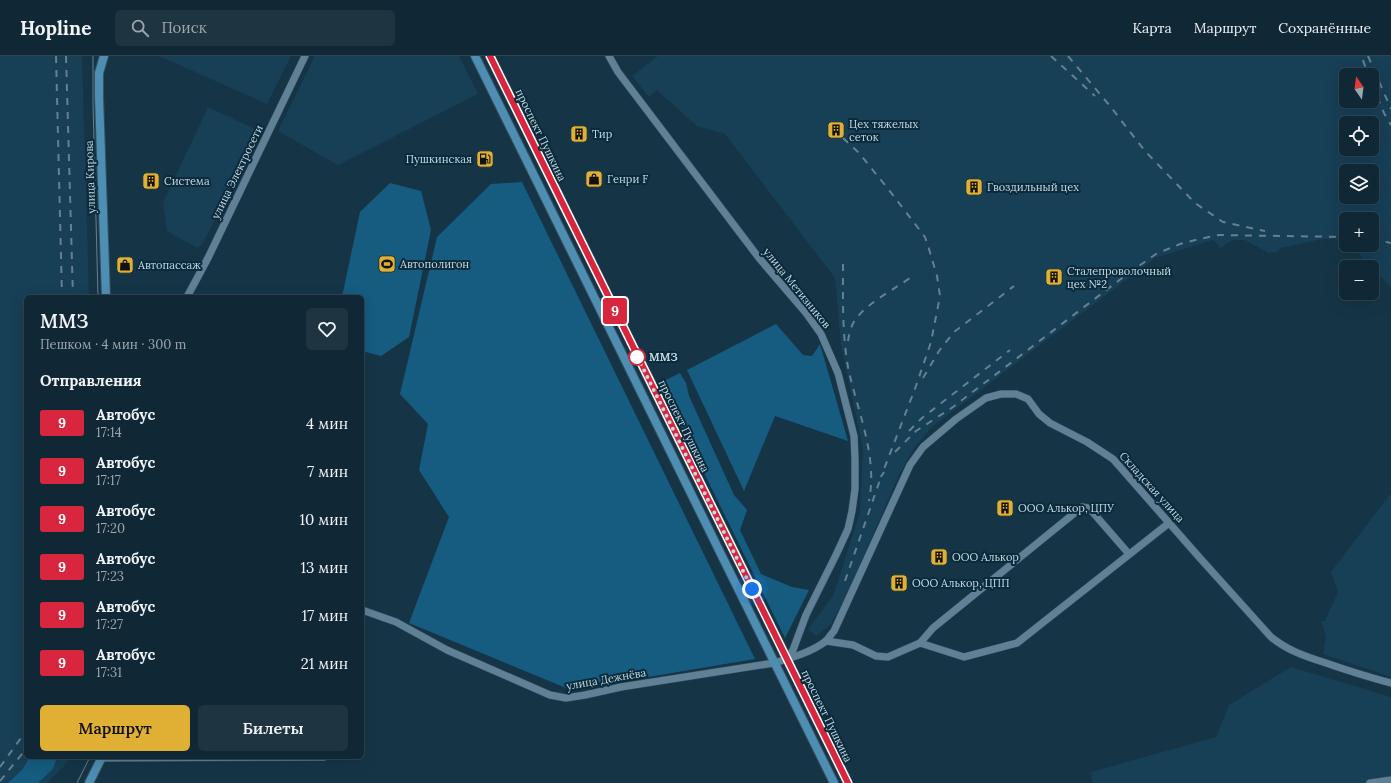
<!DOCTYPE html>
<html lang="ru">
<meta charset="utf-8">
<style>
:root{--surface:#102835;--page:#1e3441;--text:#f1f3f6;--muted:#9ca6ad;--line:#304450;--accent:#e0b034}
body{margin:0;font-family:Lora,serif;background:var(--page);color:var(--text);height:100vh;display:flex;flex-direction:column;font-size:15px;white-space:nowrap}
*{box-sizing:border-box;margin:0}
p{font-size:13px;color:var(--muted)}
.icon{flex:none;width:22px;height:22px;fill:none;stroke:currentColor;stroke-width:2;stroke-linecap:round;stroke-linejoin:round}
.map{position:relative;flex:1;overflow:hidden}
.details{position:absolute;left:24px;top:239px;width:340px;height:464px;display:flex;flex-direction:column;background:var(--surface);border-radius:6px;box-shadow:0 4px 16px #0002,0 0 0 1px var(--line)}
.details>*{flex:none}
.badge{padding:0 8px;border-radius:3px;font-size:14px;line-height:26px}
.needle{width:26px;rotate:346deg}
.buttons{position:absolute;left:1339px;top:12px;display:grid;gap:8px}
.buttons a{display:grid;place-items:center;width:40px;height:40px;border-radius:6px;background:var(--surface);box-shadow:0 4px 16px #0002,0 0 0 1px var(--line);font-size:20px}
.you{position:absolute;width:20px;height:20px;margin:-10px;border:3px solid #fff;border-radius:50%;background:#1a73e8;box-shadow:0 0 0 6px #1a73e833}
.map>.badge{position:absolute;translate:-50% -50%;box-shadow:0 0 0 2px #fff}
h2{padding:0 16px;font-size:15px;line-height:36px}
.round{display:grid;place-items:center;flex:none;width:42px;height:42px;border-radius:6px;background:var(--page)}
.overview{display:flex;align-items:center;justify-content:space-between;height:68px;padding:0 16px}
h1{font-size:19px;font-weight:600;line-height:30px}
.button{display:flex;gap:8px;margin-top:auto;padding:8px 16px}
.button a{flex:1;height:46px;border-radius:6px;background:var(--accent);color:#111;font-size:16px;font-weight:600;line-height:46px;text-align:center}
.button a+a{background:var(--page);color:var(--text)}
ul{padding:0;list-style:none}
li{display:flex;align-items:center;gap:12px;height:48px;padding:0 16px}
li div{flex:1}
li b{display:block;font-size:15px}
li em{font-style:normal}
li .badge{min-width:44px;font-weight:700;text-align:center}
header{display:flex;align-items:center;gap:24px;box-sizing:border-box;height:56px;padding:0 20px;background:var(--surface);border-bottom:1px solid var(--line)}
header strong{font-size:19px}
nav{display:flex;gap:22px;margin-inline-start:auto;font-size:14px}
.search{width:280px;height:36px;background:var(--page);display:flex;align-items:center;gap:10px;box-sizing:border-box;padding:0 14px;border-radius:6px;color:var(--muted);font-size:15px}
.map>svg:first-child{display:block}
.built{fill:#173f55;fill-rule:evenodd}
.green{fill:#155c80}
.lines{fill:none;stroke-linecap:round;stroke-linejoin:round}
.minor-casing{stroke:#37505f;stroke-width:8}
.major-casing{stroke:#37505f;stroke-width:10}
.minor{stroke:#608195;stroke-width:7}
.major{stroke:#4e8eb2;stroke-width:8}
.tram{stroke:#67808f;stroke-width:1}
.rail{stroke:#67808f;stroke-width:2;stroke-dasharray:7 7;stroke-linecap:butt}
.line-casing{stroke:#fff;stroke-width:9}
.line{stroke:#d7263d;stroke-width:6}
.walk{stroke:#c6d7e2;stroke-width:4;stroke-dasharray:0 7.2}
.stop-dot{fill:#fff;stroke:#d7263d;stroke-width:2}
.labels{text-anchor:middle;stroke-width:4;stroke-linejoin:round;paint-order:stroke}
.poi-label{font-size:11px;fill:#c6d7e2;stroke:#0a2b3c;text-anchor:start}
.street-label{font-size:11px;fill:#c6d7e2;stroke:#0a2b3c}
.stop-label{font-size:11px;font-weight:bold;fill:#c6d7e2;stroke:#0a2b3c;text-anchor:start}
</style>
<header>
<strong>Hopline</strong>
<div class="search"><svg class="icon" aria-label="search" viewBox="0 0 24 24"><circle cx="10" cy="10" r="6"/><path d="M15 15l6 6"/></svg>Поиск</div>
<nav><a>Карта</a><a>Маршрут</a><a>Сохранённые</a></nav>
</header>
<div class="map">
<svg width="1391" height="727" viewBox="0 0 1391 727">
<rect width="100%" height="100%" fill="#153547"/>
<g class="built">
<polygon points="0,0 82,0 89,241 26,241 26,701 69,701 67,707 47,727 0,727"/>
<polygon points="159,0 291,0 267,48"/>
<polygon points="315,0 459,0 478,38 338,109 278,75"/>
<path d="M658,0h733v231l-41,-42h22v-26h-26v22l-2,-2h-22l-41,9 -6,5 -3,-1 -3,1 -24,-13h-13l-11,8 -8,-8 -58,18 -223,169 -18,21 -14,25 -54,123 -15,28 -15,12 -8,-7 25,-33 27,-84 3,-63 -22,-104 -6,-67 -110,-144 -28,-8 -40,-36 -8,7 -17,-21zM1346,19h26v26h-26zM1346,67h26v26h-26zM1346,115h26v26h-26z"/>
<polygon points="208,51 260,75 202,189 197,192 167,175 163,147"/>
<polygon points="1391,437 1391,621 1323,598 1326,581 1321,565 1325,565 1338,536 1331,516"/>
<polygon points="1291,611 1391,641 1391,727 1093,727 1091,716 1216,681 1229,649"/>
</g>
<g class="green">
<polygon points="522,126 755,603 571,634 409,567 449,461 419,414 428,368 400,338 437,181 491,128"/>
<polygon points="390,127 421,135 431,174 409,281 381,300 362,295 362,241 342,241 360,156"/>
<polygon points="776,268 803,299 812,300 820,288 848,385 775,360 744,435 687,314"/>
<polygon points="680,317 686,327 689,340 734,439 747,454 740,474 761,518 792,531 809,534 785,582 660,327"/>
<polygon points="30,701 57,701 53,713 38,727 8,727 22,714"/>
</g>
<g class="lines">
<defs>
<g id="minor">
<polyline points="609,0 618,16 759,202 806,257 821,278 838,317 854,380 855,403 855,433 852,455 848,473 836,499 806,559 793,594 787,603"/>
<polyline points="187,241 208,202 305,0"/>
<path d="M362,554l34,12 51,28 103,45 16,3 19,-3 36,-8 153,-24c17,-5 38,-11 52,-22 3,-3 5,-7 8,-10l76,-166 13,-18 33,-28 30,-21 15,-4h15l12,5 11,15 11,9 37,19 26,17 86,98 72,80c16,13 33,19 52,25 23,8 45,15 68,21"/>
<polyline points="826,585 853,589 876,600 888,601 920,587 933,572 1082,451 1089,452 1129,498"/>
<polyline points="920,587 964,601 1017,587 1169,467"/>
<polyline points="102,702 324,701"/>
<polyline points="1370,727 1391,724"/>
</g>
<g id="major">
<polyline points="104,0 99,17 99,41 106,241"/>
<polyline points="475,0 834,727"/>
<polyline points="490,0 848,727"/>
<polyline points="89,727 102,701"/>
</g>
</defs>
<use href="#minor" class="minor-casing"/>
<use href="#major" class="major-casing"/>
<use href="#minor" class="minor"/>
<use href="#major" class="major"/>
<g class="tram">
<polyline points="93,0 93,47 98,241"/>
<polyline points="77,727 90,701"/>
</g>
<g class="rail">
<polyline points="56,0 62,241"/>
<polyline points="66,0 73,241"/>
<polyline points="1051,0 1095,40"/>
<polyline points="1068,0 1110,50 1145,95 1195,147 1223,166 1265,175"/>
<polyline points="1368,0 1391,53"/>
<polyline points="1363,4 1368,19"/>
<polyline points="1372,28 1384,57 1391,69"/>
<polyline points="843,82 859,97 889,134 925,181 929,193 937,220 940,240 931,286 916,330 881,421"/>
<polyline points="1372,183 1391,187"/>
<path d="M843,208c0,34 -1,69 5,103 9,44 30,88 21,134"/>
<path d="M848,285c1,-7 3,-15 7,-21 12,-17 41,-32 58,-44"/>
<polyline points="923,322 939,295 954,276 1014,230"/>
<polyline points="909,375 922,362 1010,294"/>
<polyline points="895,396 916,375 953,351 1126,219 1156,198 1180,188 1199,183 1219,179 1346,181"/>
<polyline points="845,525 881,421 884,416"/>
<polyline points="0,711 26,675"/>
<polyline points="0,725 26,693"/>
</g>
</g>
<g class="lines">
<defs>
<polyline id="line" points="490,0 848,727"/>
</defs>
<use href="#line" class="line-casing"/>
<use href="#line" class="line"/>
<polyline class="walk" points="637,301 636,298 752,533"/>
</g>
<defs>
<symbol id="building-square" viewBox="-11 -11 22 22"><rect x="-9" y="-9" width="18" height="18" rx="4" fill="#e0b034" stroke="#0a2b3c"/><path d="M-4-6H4V6H1V3H-1V6H-4ZM-2.5-4.3h1.7v1.8h-1.7ZM.8-4.3h1.7v1.8H.8ZM-2.5-1h1.7V.8h-1.7ZM.8-1h1.7V.8H.8Z" fill="#111"/></symbol>
<symbol id="fuel-square" viewBox="-11 -11 22 22"><rect x="-9" y="-9" width="18" height="18" rx="4" fill="#e0b034" stroke="#0a2b3c"/><path d="M-5.5-6h7V0h2V4h1.3V-2.5L3-4.5l.8-.8L6-3V5H2.5V1h-1V6h-7ZM-4.2-4.7v3.2H.2V-4.7Z" fill="#111"/></symbol>
<symbol id="shop-square" viewBox="-11 -11 22 22"><rect x="-9" y="-9" width="18" height="18" rx="4" fill="#e0b034" stroke="#0a2b3c"/><path d="M-5-2.5h2.3a2.7 3.5 0 0 1 5.4 0H5L5.5 6h-11ZM-1.5-2.5h3a1.5 2.3 0 0 0-3 0Z" fill="#111"/></symbol>
<symbol id="stadium-square" viewBox="-11 -11 22 22"><rect x="-9" y="-9" width="18" height="18" rx="4" fill="#e0b034" stroke="#0a2b3c"/><path d="M0-5a6.5 5 0 1 0 0 10a6.5 5 0 1 0 0-10ZM-3.5-1.8h7v3.6h-7Z" fill="#111"/></symbol>
</defs>
<g fill-rule="evenodd">
<use href="#building-square" x="826" y="64" width="20" height="20"/>
<use href="#building-square" x="569" y="68" width="20" height="20"/>
<use href="#fuel-square" x="475" y="93" width="20" height="20"/>
<use href="#shop-square" x="584" y="113" width="20" height="20"/>
<use href="#building-square" x="141" y="115" width="20" height="20"/>
<use href="#building-square" x="964" y="121" width="20" height="20"/>
<use href="#stadium-square" x="377" y="198" width="20" height="20"/>
<use href="#shop-square" x="115" y="199" width="20" height="20"/>
<use href="#building-square" x="1044" y="211" width="20" height="20"/>
<use href="#building-square" x="995" y="442" width="20" height="20"/>
<use href="#building-square" x="929" y="491" width="20" height="20"/>
<use href="#building-square" x="889" y="517" width="20" height="20"/>
</g>
<circle class="stop-dot" cx="637" cy="301" r="8"/>
<g class="labels">
<g class="poi-label">
<text x="849" y="72">Цех тяжелых<tspan x="849" dy="13">сеток</tspan></text>
<text x="592" y="82">Тир</text>
<text x="472" y="107" text-anchor="end">Пушкинская</text>
<text x="607" y="127">Генри F</text>
<text x="164" y="129">Система</text>
<text x="987" y="135">Гвоздильный цех</text>
<text x="400" y="212">Автополигон</text>
<text x="138" y="213">Автопассаж</text>
<text x="1067" y="219">Сталепроволочный<tspan x="1067" dy="13">цех №2</tspan></text>
<text x="1018" y="456">ООО Алькор, ЦПУ</text>
<text x="952" y="505">ООО Алькор</text>
<text x="912" y="531">ООО Алькор, ЦПП</text>
</g>
<g class="street-label">
<text transform="translate(541 79) rotate(64)" y="4">проспект Пушкина</text>
<text transform="translate(237 116) rotate(-64)" y="4">улица Электросети</text>
<text transform="translate(90 121) rotate(-92)" y="4">улица Кирова</text>
<text transform="translate(797 232) rotate(51)" y="4">улица Метизников</text>
<text transform="translate(684 370) rotate(64)" y="4">проспект Пушкина</text>
<text transform="translate(1152 431) rotate(48)" y="4">Складская улица</text>
<text transform="translate(606 623) rotate(-10)" y="4">улица Дежнёва</text>
<text transform="translate(827 660) rotate(64)" y="4">проспект Пушкина</text>
</g>
<g class="stop-label">
<text x="649" y="305">ММЗ</text>
</g>
</g>
</svg>
<div class="buttons">
<a><svg class="needle" viewBox="-14 -14 28 28"><path d="M0-13l5 13h-10z" fill="#e53935"/><path d="M0 13l5-13h-10z" fill="#9ca6ad"/></svg></a>
<a><svg class="icon" aria-label="locate" viewBox="0 0 24 24"><circle cx="12" cy="12" r="6"/><path d="M12 2v4M12 18v4M2 12h4M18 12h4"/></svg></a>
<a><svg class="icon" aria-label="layers" viewBox="0 0 24 24"><path d="M12 4l9 5-9 5-9-5zM3 14l9 5 9-5"/></svg></a>
<a>+</a>
<a>−</a>
</div>
<div class="you" style="left:752px;top:533px"></div>
<b class="badge" style="left:615px;top:255px;background:#d7263d;color:#fff">9</b>
<section class="details">
<div class="overview"><div><h1>ММЗ</h1><p>Пешком · 4 мин · 300 m</p></div><a class="round"><svg class="icon" aria-label="heart" viewBox="0 0 24 24"><path d="M12 20l-8-8c-3-5 5-10 8-4 3-6 11-1 8 4z"/></svg></a></div>
<h2>Отправления</h2>
<ul>
<li><span class="badge" style="background:#d7263d;color:#fff">9</span><div><b>Автобус</b><p>17:14</p></div><em>4 мин</em></li>
<li><span class="badge" style="background:#d7263d;color:#fff">9</span><div><b>Автобус</b><p>17:17</p></div><em>7 мин</em></li>
<li><span class="badge" style="background:#d7263d;color:#fff">9</span><div><b>Автобус</b><p>17:20</p></div><em>10 мин</em></li>
<li><span class="badge" style="background:#d7263d;color:#fff">9</span><div><b>Автобус</b><p>17:23</p></div><em>13 мин</em></li>
<li><span class="badge" style="background:#d7263d;color:#fff">9</span><div><b>Автобус</b><p>17:27</p></div><em>17 мин</em></li>
<li><span class="badge" style="background:#d7263d;color:#fff">9</span><div><b>Автобус</b><p>17:31</p></div><em>21 мин</em></li>
</ul>
<div class="button"><a>Маршрут</a><a>Билеты</a></div>
</section>
</div>
